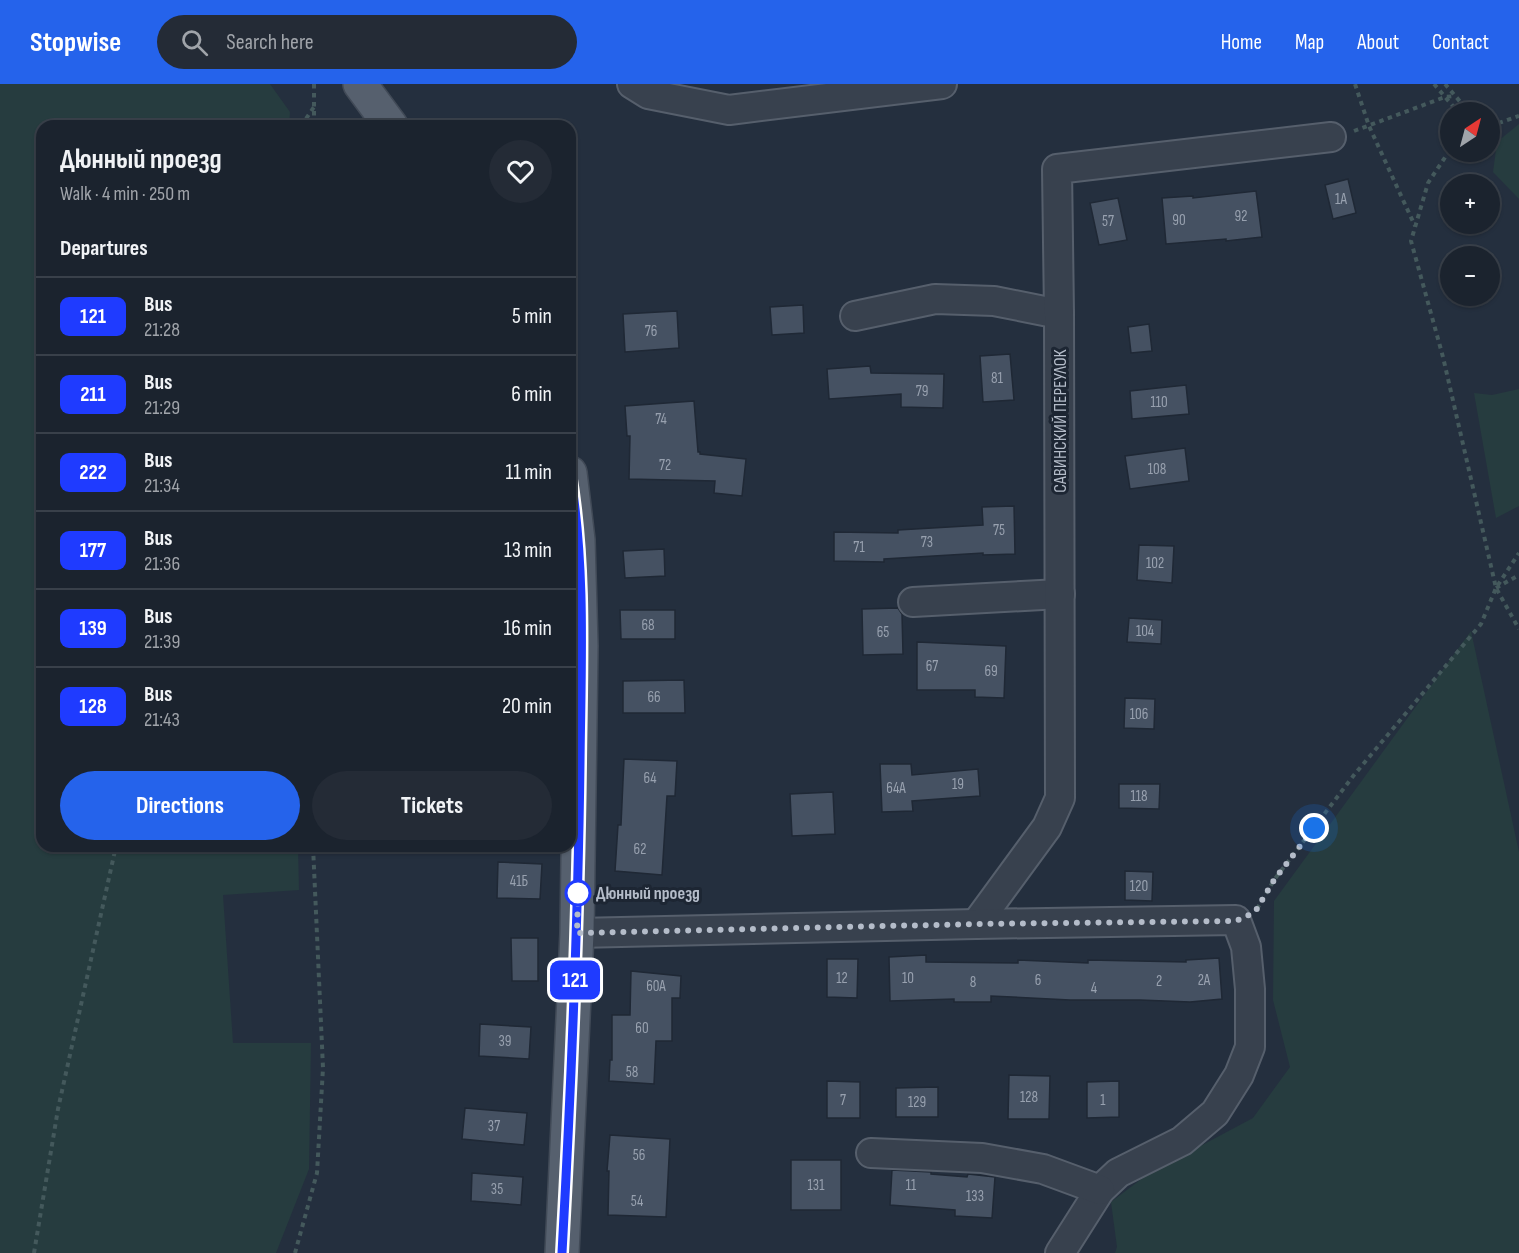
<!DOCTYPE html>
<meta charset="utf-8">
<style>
:root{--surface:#1b232e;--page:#242b36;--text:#f1f3f6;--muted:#a0a4aa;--line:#39404a;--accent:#2563eb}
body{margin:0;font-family:"Sofia Sans Condensed",sans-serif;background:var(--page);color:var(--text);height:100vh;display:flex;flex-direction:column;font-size:22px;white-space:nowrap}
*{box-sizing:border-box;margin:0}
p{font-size:20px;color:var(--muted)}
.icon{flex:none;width:33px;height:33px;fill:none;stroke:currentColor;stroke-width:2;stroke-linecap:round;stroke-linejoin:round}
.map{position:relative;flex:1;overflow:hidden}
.drawer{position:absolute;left:36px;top:36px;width:540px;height:732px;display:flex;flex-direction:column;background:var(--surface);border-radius:18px;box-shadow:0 2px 4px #0004,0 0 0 2px var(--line)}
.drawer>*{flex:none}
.badge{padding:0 12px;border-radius:9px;font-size:21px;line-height:39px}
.needle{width:39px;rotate:36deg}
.fabs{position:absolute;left:1440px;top:18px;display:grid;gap:12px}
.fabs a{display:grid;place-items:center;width:60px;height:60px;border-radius:50%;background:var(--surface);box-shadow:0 2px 4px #0004,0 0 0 2px var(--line);font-size:30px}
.you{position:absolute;width:30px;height:30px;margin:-15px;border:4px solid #fff;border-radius:50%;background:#1a73e8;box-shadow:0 0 0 9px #1a73e833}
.map>.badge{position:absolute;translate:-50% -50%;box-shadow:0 0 0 3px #fff}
h2{padding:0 24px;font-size:22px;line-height:54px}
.round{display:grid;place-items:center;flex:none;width:63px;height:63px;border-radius:32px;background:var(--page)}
.overview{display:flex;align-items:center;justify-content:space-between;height:102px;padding:0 24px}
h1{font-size:28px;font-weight:700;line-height:45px}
.cta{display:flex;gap:12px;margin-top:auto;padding:12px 24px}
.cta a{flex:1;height:69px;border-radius:36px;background:var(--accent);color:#fff;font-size:24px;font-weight:700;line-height:69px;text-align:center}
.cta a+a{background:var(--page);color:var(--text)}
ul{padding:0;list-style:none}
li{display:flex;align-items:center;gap:18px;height:78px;padding:0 24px;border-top:2px solid var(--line)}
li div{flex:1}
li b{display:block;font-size:22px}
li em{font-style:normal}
li .badge{min-width:66px;font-weight:700;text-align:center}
header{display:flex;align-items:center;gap:36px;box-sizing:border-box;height:84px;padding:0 30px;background:var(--accent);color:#fff}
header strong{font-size:28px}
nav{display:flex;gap:33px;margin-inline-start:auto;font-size:21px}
.search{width:420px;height:54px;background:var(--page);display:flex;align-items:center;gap:15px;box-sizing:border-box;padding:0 21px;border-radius:33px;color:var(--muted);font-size:22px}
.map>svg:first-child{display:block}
.green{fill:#263c3f}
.building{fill:#455162;stroke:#1f2835;stroke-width:1.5}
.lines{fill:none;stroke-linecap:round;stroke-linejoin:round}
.minor-casing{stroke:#565f6c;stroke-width:32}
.major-casing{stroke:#414a57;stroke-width:36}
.path{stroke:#44595c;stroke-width:4;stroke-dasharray:4.5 4.5;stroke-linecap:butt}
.minor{stroke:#38414e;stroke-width:28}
.major{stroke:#56606e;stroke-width:33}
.line-casing{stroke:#fff;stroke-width:14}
.line{stroke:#1f3bff;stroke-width:9}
.walk{stroke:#b4bcc9;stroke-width:6;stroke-dasharray:0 10.8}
.stop-dot{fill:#fff;stroke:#1f3bff;stroke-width:3}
.labels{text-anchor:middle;stroke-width:6;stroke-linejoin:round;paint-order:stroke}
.number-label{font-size:15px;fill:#98a1af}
.street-label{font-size:18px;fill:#b4bcc9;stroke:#1d2633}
.stop-label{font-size:18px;font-weight:bold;fill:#b4bcc9;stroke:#1d2633;text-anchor:start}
</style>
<header>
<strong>Stopwise</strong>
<div class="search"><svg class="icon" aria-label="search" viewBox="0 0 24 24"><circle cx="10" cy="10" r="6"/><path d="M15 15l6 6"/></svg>Search here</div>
<nav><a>Home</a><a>Map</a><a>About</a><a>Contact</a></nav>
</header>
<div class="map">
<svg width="1519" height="1169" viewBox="0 0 1519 1169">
<rect width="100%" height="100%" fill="#242f3e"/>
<g class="green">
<polygon points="0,0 270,0 290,28 289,42 42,42 42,762 298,762 299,806 223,811 233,959 311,959 309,1085 276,1169 0,1169"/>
<polygon points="1519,40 1519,115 1493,88 1497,58"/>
<polygon points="1519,305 1519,422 1496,434 1474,309 1492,311"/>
<polygon points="1471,547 1519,768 1519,1169 1115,1169 1117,1163 1111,1118 1148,1090 1253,1034 1290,983 1273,916 1274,817"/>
</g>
<g class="building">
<polygon points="1348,95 1356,129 1333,135 1325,101"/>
<polygon points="1256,107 1262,153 1226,157 1226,155 1166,160 1162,114 1193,112 1193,114"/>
<polygon points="1118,114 1127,156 1099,161 1090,119"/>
<polygon points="803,221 804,249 772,251 770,223"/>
<polygon points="677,227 679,264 625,268 623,230"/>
<polygon points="1149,240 1152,267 1131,269 1128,243"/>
<polygon points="1010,270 1014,316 983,318 980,272"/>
<polygon points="870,282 871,289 944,290 943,324 901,323 901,310 829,315 827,285"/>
<polygon points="1186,301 1189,330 1132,335 1130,307"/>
<polygon points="694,317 698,368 700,368 700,370 746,375 742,412 714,409 715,397 629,395 630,352 627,352 625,322"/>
<polygon points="1185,364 1189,397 1130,405 1125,372"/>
<polygon points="1014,422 1015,470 983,471 983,469 884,475 884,478 834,477 834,448 898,449 898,446 983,441 982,423"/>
<polygon points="1139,461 1174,462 1172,499 1137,496"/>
<polygon points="664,465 665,492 625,494 623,467"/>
<polygon points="898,524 902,530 903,570 863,571 862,525"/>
<polygon points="620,526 675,526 675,555 621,555"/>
<polygon points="1129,534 1162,536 1161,560 1127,558"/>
<polygon points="917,558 1006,562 1004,614 975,613 975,606 917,606"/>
<polygon points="684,596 685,629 623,629 623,597"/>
<polygon points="1125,614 1155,615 1154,645 1124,644"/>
<polygon points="624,675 677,677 675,712 667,712 662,791 615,787 618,741 621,741"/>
<polygon points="880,680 911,680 912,691 978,685 980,712 912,717 913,727 882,728"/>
<polygon points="1119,700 1160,700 1159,725 1119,724"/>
<polygon points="833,708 835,750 792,752 790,710"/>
<polygon points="498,778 542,780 540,815 497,814"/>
<polygon points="1125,787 1153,788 1152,817 1125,816"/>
<polygon points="511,854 538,854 538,897 512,897"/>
<polygon points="926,871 926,878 1018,879 1018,876 1088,879 1088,876 1186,878 1186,876 1219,874 1222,915 1190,918 1140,916 1070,916 991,912 991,918 954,918 954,915 890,917 889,873"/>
<polygon points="827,875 858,875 857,914 827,913"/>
<polygon points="631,887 681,892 680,914 672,914 672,957 656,957 654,1000 609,997 610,976 612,976 612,931 630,931"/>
<polygon points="480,940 531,943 529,975 479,972"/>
<polygon points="1009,991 1050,992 1049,1035 1008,1035"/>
<polygon points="827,997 860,998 860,1034 827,1034"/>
<polygon points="1119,997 1119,1033 1087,1034 1087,998"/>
<polygon points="938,1003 938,1033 896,1033 896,1004"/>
<polygon points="465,1024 527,1029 524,1061 462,1055"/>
<polygon points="610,1051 670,1055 666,1133 608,1131 609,1087 607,1087"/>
<rect x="791" y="1076" width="50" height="50"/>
<polygon points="892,1086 931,1088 931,1090 967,1093 968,1090 995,1093 992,1134 955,1132 955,1126 890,1121"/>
<polygon points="472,1089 523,1093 521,1121 471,1117"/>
</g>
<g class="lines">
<defs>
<g id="minor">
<polyline points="632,0 648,10 729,26 942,0"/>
<polyline points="855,232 935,215 994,217 1059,230"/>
<polyline points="913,518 1060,510"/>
<polyline points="976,840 1047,743 1060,714 1059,230 1057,85 1331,53"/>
<polyline points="577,849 976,840 1236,836 1246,863 1250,905 1250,963 1239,991 1215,1029 1182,1057 1118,1089 1100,1106 1060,1169"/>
<polyline points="871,1069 982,1074 1043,1085 1100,1106"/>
</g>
<g id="major">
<polyline points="360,0 391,42"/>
<polyline points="562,1169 577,849 581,562 578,456 570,389"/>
</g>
</defs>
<use href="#minor" class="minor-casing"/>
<use href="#major" class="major-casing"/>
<g class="path">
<polyline points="314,0 314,42"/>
<polyline points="1355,0 1369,42 1415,142"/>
<polyline points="1434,0 1458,28"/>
<polyline points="1445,0 1469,28"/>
<polyline points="301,42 314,23"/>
<polyline points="1490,42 1519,32"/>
<polyline points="1354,47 1445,13 1455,12"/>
<polyline points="1450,66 1428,99 1411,157 1443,273 1496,504 1519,545"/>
<polyline points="1496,504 1519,491"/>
<polyline points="1257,825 1274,796 1354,691 1481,540 1496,504 1519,469"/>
<polyline points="34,1169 58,1025 116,762"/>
<polyline points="295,1169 317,1089 323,984 313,762"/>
</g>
<use href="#minor" class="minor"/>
<use href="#major" class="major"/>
</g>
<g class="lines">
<defs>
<path id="line" d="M562,1169c9,-163 16,-326 18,-490 1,-96 6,-195 -10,-290"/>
</defs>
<use href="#line" class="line-casing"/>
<use href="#line" class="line"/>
<polyline class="walk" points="578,809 577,849 976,840 1236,837 1255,828 1274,796 1314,744"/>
</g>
<circle class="stop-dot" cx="578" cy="809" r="12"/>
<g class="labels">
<g class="number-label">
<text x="1341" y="120">1А</text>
<text x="1241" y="137">92</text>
<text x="1179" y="141">90</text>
<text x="1108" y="142">57</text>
<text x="651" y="252">76</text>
<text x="997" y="299">81</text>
<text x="922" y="312">79</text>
<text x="1159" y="323">110</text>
<text x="661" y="340">74</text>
<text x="665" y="386">72</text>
<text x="1157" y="390">108</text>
<text x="999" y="451">75</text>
<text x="927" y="463">73</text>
<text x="859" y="468">71</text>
<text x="1155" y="484">102</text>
<text x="648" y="546">68</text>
<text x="1145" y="552">104</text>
<text x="883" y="553">65</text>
<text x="932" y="587">67</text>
<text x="991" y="592">69</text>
<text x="654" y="618">66</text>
<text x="1139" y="635">106</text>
<text x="650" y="699">64</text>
<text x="958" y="705">19</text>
<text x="896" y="709">64А</text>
<text x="1139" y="717">118</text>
<text x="640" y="770">62</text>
<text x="519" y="802">41Б</text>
<text x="1139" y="807">120</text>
<text x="842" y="899">12</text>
<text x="908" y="899">10</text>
<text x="1038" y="901">6</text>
<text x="1204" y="901">2А</text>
<text x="1159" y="902">2</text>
<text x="973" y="903">8</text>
<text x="656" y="907">60А</text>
<text x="1094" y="909">4</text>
<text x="642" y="949">60</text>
<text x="505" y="962">39</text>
<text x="632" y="993">58</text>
<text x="1029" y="1018">128</text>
<text x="843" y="1021">7</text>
<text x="1103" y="1021">1</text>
<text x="917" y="1023">129</text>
<text x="494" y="1047">37</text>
<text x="639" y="1076">56</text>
<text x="816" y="1106">131</text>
<text x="911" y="1106">11</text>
<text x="497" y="1110">35</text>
<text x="975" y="1117">133</text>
<text x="637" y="1122">54</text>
</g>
<g class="street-label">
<text transform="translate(1060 337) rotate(-90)" y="6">САВИНСКИЙ ПЕРЕУЛОК</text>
</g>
<g class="stop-label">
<text x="596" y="815">Дюнный проезд</text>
</g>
</g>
</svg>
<div class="fabs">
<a><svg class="needle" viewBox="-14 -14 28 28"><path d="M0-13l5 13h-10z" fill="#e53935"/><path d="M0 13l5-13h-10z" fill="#a0a4aa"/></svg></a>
<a>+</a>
<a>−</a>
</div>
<div class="you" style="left:1314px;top:744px"></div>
<b class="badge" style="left:575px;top:896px;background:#1f3bff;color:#fff">121</b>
<section class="drawer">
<div class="overview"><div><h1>Дюнный проезд</h1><p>Walk · 4 min · 250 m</p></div><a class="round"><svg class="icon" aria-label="heart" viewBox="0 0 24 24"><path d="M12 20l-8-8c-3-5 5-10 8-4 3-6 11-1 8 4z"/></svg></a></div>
<h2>Departures</h2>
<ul>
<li><span class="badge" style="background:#1f3bff;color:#fff">121</span><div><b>Bus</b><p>21:28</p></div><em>5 min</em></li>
<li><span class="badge" style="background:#1f3bff;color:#fff">211</span><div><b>Bus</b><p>21:29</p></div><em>6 min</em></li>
<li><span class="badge" style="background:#1f3bff;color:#fff">222</span><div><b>Bus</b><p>21:34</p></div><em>11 min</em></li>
<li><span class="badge" style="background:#1f3bff;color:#fff">177</span><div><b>Bus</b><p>21:36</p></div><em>13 min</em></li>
<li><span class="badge" style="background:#1f3bff;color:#fff">139</span><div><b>Bus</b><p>21:39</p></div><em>16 min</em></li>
<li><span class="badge" style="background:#1f3bff;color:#fff">128</span><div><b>Bus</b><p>21:43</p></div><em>20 min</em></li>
</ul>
<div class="cta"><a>Directions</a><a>Tickets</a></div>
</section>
</div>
